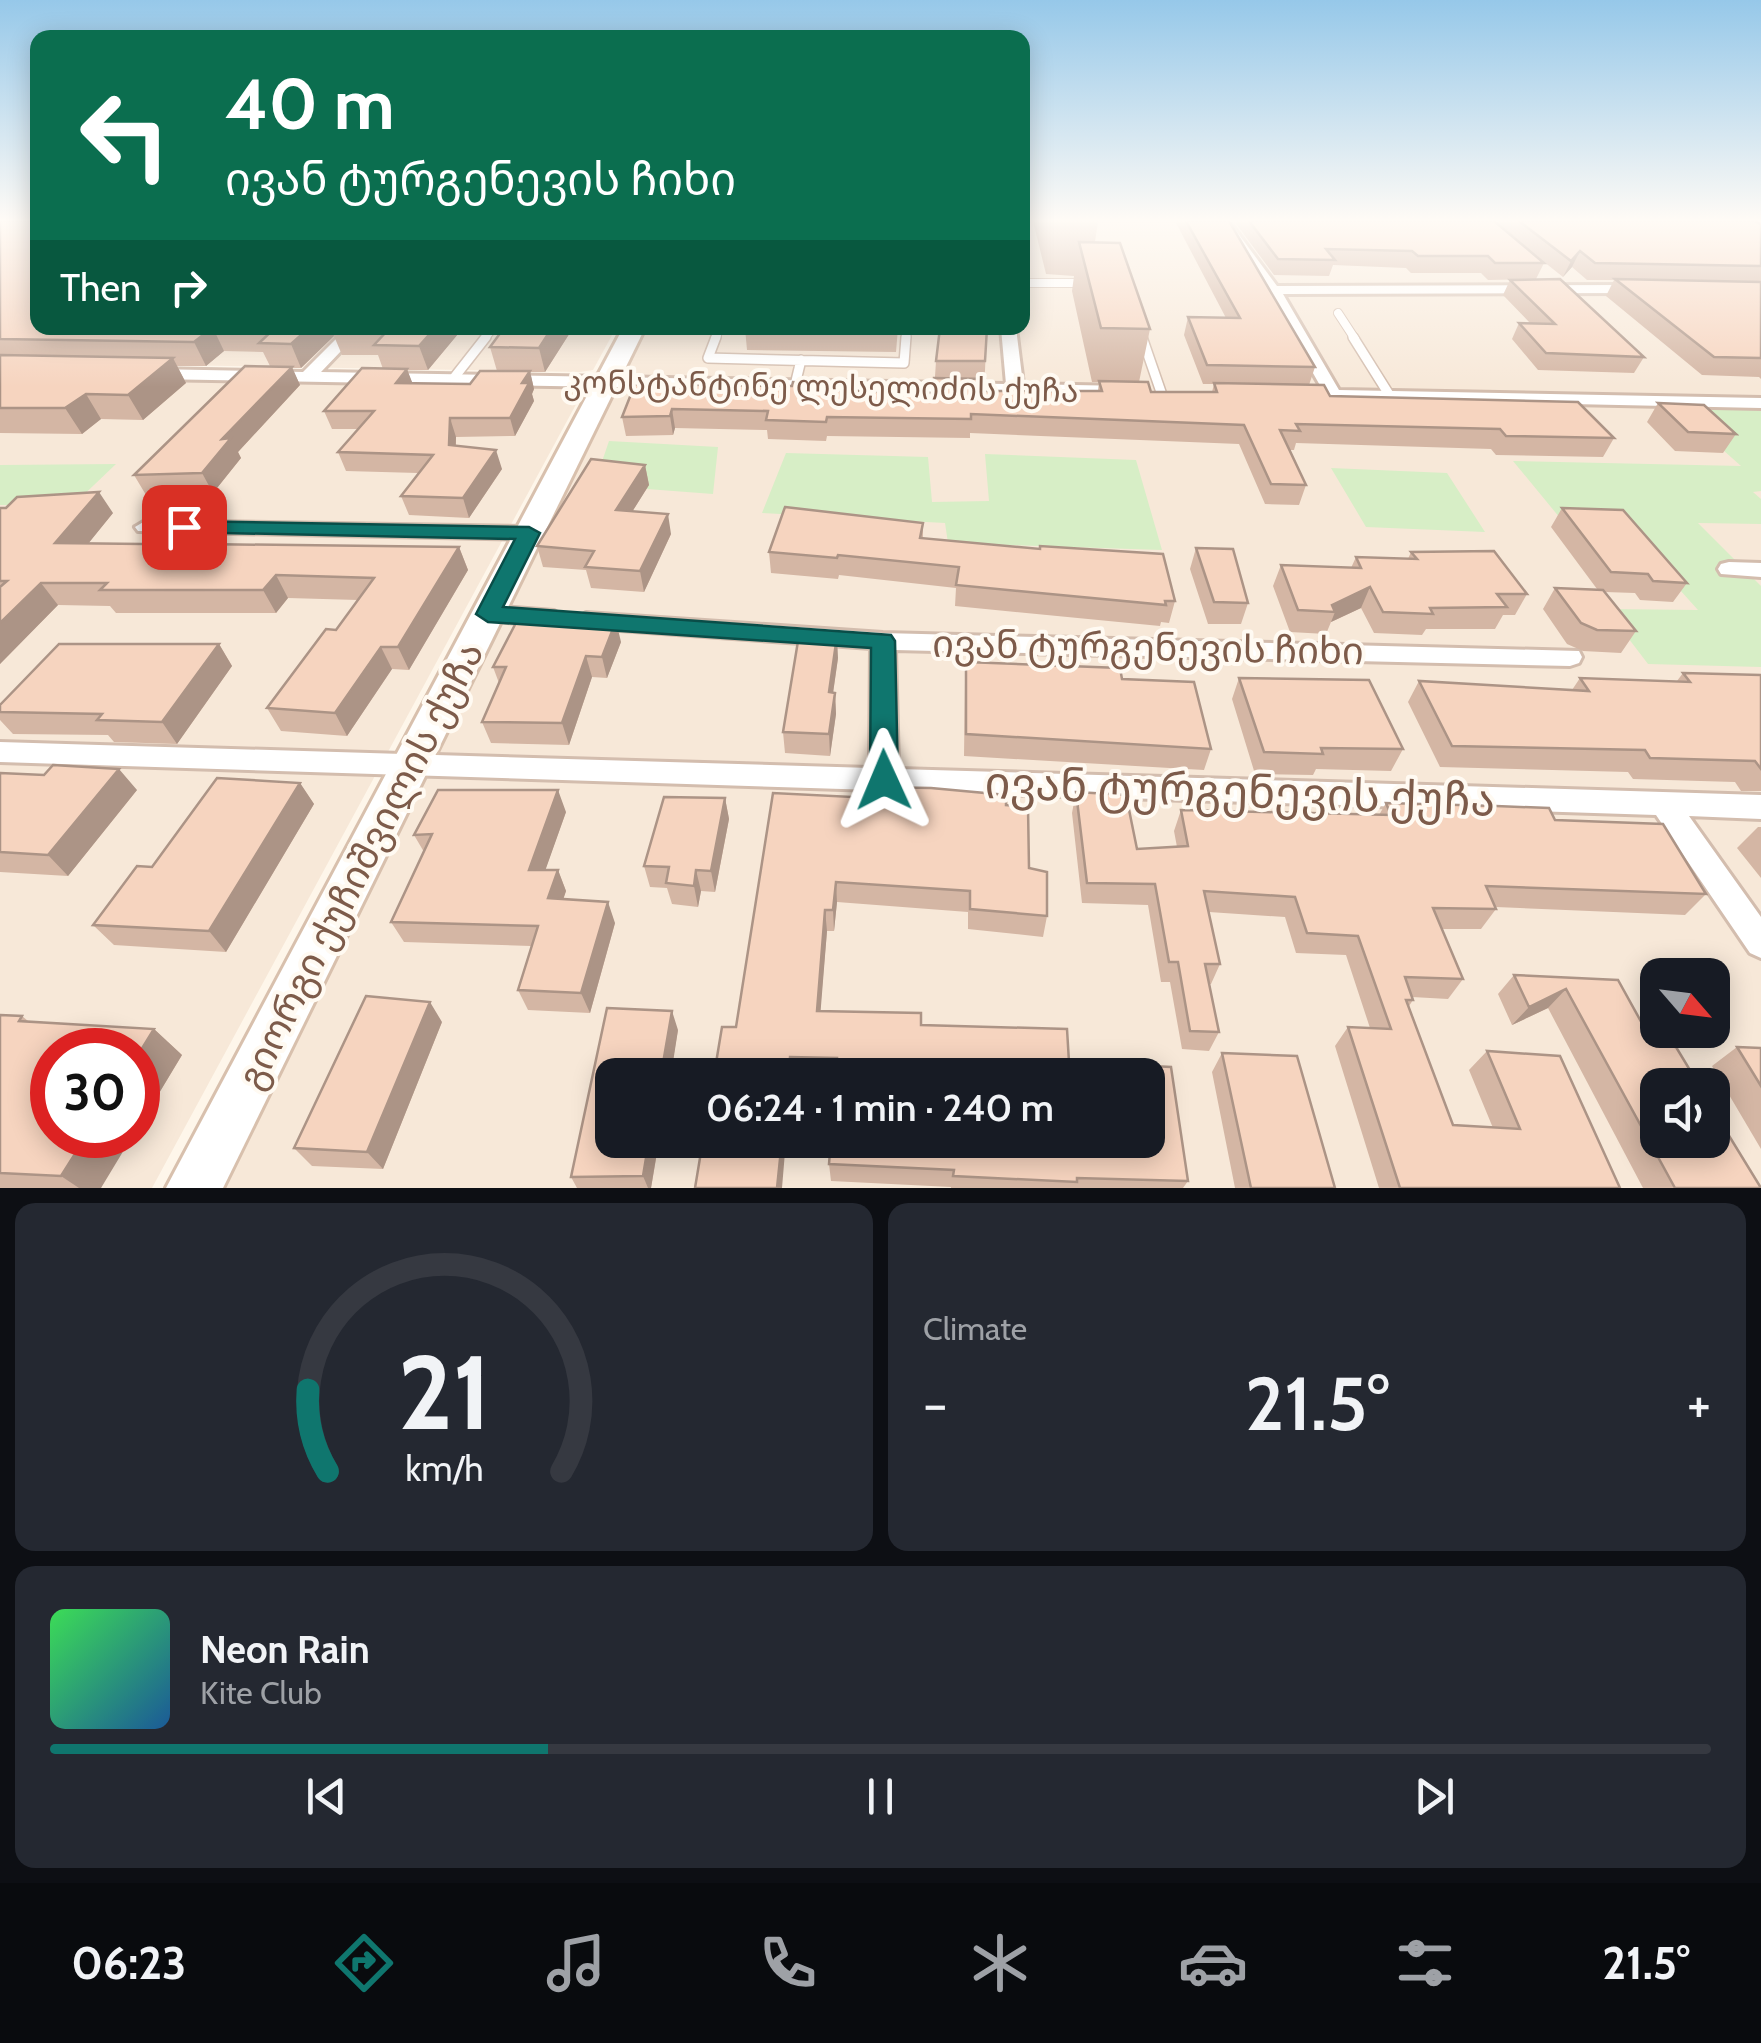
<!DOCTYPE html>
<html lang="en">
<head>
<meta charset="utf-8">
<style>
	:root { --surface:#171b24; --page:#242831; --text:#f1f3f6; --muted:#9ea1a6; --line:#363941; --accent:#0f766e }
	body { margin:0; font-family:Cabin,"Noto Sans Georgian",sans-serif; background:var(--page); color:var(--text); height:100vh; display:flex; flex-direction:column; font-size:38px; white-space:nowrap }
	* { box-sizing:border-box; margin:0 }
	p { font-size:32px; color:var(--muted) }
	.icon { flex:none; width:55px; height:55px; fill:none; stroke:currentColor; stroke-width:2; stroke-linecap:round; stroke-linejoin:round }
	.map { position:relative; height:1188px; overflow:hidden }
	.side { display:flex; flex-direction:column; gap:15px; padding:15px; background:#0d0f14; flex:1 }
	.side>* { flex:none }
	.banner { position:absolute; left:30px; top:30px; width:1000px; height:305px; border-radius:20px; box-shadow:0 5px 25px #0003; background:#0b6e4f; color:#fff; overflow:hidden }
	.needle { width:65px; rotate:118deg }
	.buttons { position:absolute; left:1640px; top:958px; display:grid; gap:20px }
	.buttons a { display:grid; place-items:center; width:90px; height:90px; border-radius:20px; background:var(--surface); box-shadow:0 5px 25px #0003; font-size:50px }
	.speed { position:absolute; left:30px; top:1028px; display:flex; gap:20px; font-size:50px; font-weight:700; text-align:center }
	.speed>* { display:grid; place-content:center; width:130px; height:130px; border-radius:50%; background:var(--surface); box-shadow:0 5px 25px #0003; line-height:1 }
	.speed .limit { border:15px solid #d22; background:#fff; color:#111 }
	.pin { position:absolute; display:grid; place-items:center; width:85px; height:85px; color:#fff; margin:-42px; border-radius:20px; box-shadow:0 5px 15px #0006 }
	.me { position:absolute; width:110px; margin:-55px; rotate:359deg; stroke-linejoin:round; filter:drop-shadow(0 0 8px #0008) }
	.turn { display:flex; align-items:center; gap:35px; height:210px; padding:0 30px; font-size:45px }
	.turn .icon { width:130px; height:130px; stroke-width:2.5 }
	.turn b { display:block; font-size:70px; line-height:85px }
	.then { display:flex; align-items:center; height:95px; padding:0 30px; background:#0003; gap:20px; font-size:38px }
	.big { font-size:75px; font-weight:600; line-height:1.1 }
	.side .card { flex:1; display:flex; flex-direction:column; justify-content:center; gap:15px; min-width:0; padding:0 35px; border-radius:20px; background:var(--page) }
	.side .dial { align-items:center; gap:0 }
	.dial svg { height:260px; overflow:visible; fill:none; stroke:var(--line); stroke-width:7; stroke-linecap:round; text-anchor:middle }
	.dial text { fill:var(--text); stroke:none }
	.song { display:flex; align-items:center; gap:30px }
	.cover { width:120px; height:120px; border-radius:15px; background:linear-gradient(135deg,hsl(130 70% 55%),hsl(210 70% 35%)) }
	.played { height:10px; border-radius:5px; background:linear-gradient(90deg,var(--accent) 30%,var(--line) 30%) }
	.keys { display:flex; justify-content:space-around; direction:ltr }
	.heat { display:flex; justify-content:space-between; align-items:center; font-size:55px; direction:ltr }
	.side .tiles { flex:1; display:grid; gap:15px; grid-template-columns:1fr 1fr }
	.card:last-child { grid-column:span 2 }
	.trip { position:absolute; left:595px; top:1058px; width:570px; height:100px; border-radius:20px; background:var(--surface); box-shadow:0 5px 25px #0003; font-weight:600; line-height:100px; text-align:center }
	.tab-bar { display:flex; height:160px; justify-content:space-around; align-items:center; background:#090b0e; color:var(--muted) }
	.tab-bar .icon { width:70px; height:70px }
	.tab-bar .active { color:var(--accent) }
	.tab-bar b { font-size:45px; color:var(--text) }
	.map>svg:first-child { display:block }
	.residential { fill:#f7e8d8; fill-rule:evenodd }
	.green { fill:#d7eec6 }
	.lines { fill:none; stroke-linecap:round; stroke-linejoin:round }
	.lane-far1-casing { stroke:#d3bdae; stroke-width:10 }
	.lane-casing { stroke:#d3bdae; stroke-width:12 }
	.street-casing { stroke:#d3bdae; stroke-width:6 }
	.secondary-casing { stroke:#d8c0ad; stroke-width:6 }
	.lane-far1 { stroke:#fff; stroke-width:8 }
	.lane { stroke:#fff; stroke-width:9 }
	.street { fill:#fff; fill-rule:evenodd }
	.secondary { fill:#fff; fill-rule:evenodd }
	.wall { fill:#d4b6a4 }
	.shaded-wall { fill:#ac9486 }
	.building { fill:#f6d4bf; stroke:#ac9486; stroke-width:2.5 }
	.route { fill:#0f766e; stroke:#0a4d48; stroke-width:2.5 }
	.labels { text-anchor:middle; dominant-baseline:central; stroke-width:8; stroke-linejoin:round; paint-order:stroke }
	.far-street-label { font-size:32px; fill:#7d5b4a; stroke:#fffaf2 }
	.street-label { font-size:38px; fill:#7d5b4a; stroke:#fffaf2 }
	.near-street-label { font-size:45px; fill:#7d5b4a; stroke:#fffaf2 }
</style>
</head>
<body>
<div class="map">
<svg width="1761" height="1188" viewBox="0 0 1761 1188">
	<rect width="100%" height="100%" fill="#fef6ea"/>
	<path class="residential" d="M1023 221H1761V1188H220L642 328H1022ZM1658 975H1712V1030H1658ZM612 1075H1148V1140H612ZM1658 1085H1712V1140H1658Z
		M38 328H616L593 370 580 372 0 362Z
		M0 376 569 387 580 397 152 1188H0ZM52 1050H138V1135H52Z"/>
	<path class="green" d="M1677 409 1761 410V491L1753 492 1761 499V524L1698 523 1761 586V667L1648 664 1606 609 1698 610 1617 520 1560 518 1513 461 1741 466Z
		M609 441 718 447 713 494 594 485Z
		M786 453 928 457 932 502 989 501 985 454 1136 460 1162 550 948 543 945 523 762 513Z
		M116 464 72 506 0 505V465Z
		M1331 468 1447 473 1485 532 1366 527Z"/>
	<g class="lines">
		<g class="lane-far1-casing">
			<path id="lane-far1" d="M1022 283H1088
				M1338 313 1355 339
				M1141 333 1143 339
				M484 339 493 328
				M715 339 720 328
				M906 339 907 328"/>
		</g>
		<g class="lane-casing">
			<path id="lane" d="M716 337 708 358 904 363 906 337
				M1142 337 1161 392
				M1353 337 1390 396
				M453 379 486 337
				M795 385 801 360"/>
		</g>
		<g class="street-casing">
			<path id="street" d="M1217 221H1229L1277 286 1638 285 1645 289 1638 293 1283 294 1339 390 1761 398V408L1292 398V390L1322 389 1266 290Z
				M347 328H363L321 372 1006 384 1001 328H1016L1023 384 1126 386 1135 391 1126 396 153 379 145 374 153 369 303 372Z
				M145 521 529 527 539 533 529 539 138 531 135 527Z
				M1729 562 1761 563V577L1721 574 1718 569 1721 564Z
				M488 606 554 611 566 619 554 627 480 619 476 614Z
				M586 613 883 633 1579 651 1582 657 1579 663 1570 666 895 650 898 769 1761 795V819L1689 816 1761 917V958L1750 953 1656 815 0 762V742L870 768 871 648 578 627 574 621Z"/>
		</g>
		<g class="secondary-casing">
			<path id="secondary" d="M623 328H645L223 1188H166Z"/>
		</g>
		<use href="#lane-far1" class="lane-far1"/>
		<use href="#lane" class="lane"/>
		<use href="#street" class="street"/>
		<use href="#secondary" class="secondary"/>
	</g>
	<path class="wall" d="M0 221 38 328H463L428 370H407L412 383 470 384 497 371 490 347 504 328H573L545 372H530L534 389 532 394 534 401 515 436 456 437V446L502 469 469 518 409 515 401 496 418 473 346 471 338 452 358 429H332L324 411 383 369 378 355H342L334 336 301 368H292L300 385 238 452 241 458 213 493 146 495 134 475 270 366 263 352 224 351 206 366H177L186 383 143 420 101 419 82 434 0 433Z
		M1033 221H1098L1095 242 1150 329 1139 382 1151 392H1212L1214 384H1203L1184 335 1188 317 1226 318 1175 221H1229L1315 367 1309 385 1330 396 1614 438 1603 457 1496 455 1491 449 1296 443 1294 450H1290L1306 485 1299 505 1265 504 1239 444 970 433V438L827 436 826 441 768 439 767 430 675 428 673 435 626 436 622 417 792 386 833 384 834 390 934 392 936 361 987 328 984 391H1098L1099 382H1092L1072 291 1074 276 1046 274Z
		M1234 221H1761V379L1759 377 1702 375 1606 296 1614 280H1587L1572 267 1563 277 1524 246 1544 263 1536 279 1488 280 1481 273H1411L1406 268 1333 265 1329 276 1274 275Z
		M1510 280 1644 357 1634 373 1538 370 1512 339 1519 323H1530L1503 295Z
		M745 328H898L896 352 747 350Z
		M1658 403 1736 434 1723 453 1675 451 1647 422Z
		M645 465 649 485 632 512 671 534 644 592 591 588 586 570 543 567 537 546Z
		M0 508 113 513 88 543 143 544 206 538 209 544 459 547 468 570 409 670 392 669 347 736 281 731 267 708 336 630 358 600 288 598 276 613H116L110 606 58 605 0 664Z
		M1562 508 1687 583 1673 602 1640 600 1635 593 1605 592 1636 631 1621 653 1583 651 1567 644 1543 609 1555 588 1597 589 1551 527Z
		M923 523V538L1175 601 1169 623 1161 622 1160 626 955 606 956 588 839 575 838 579 771 573 769 552Z
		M1196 548 1248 603 1241 624H1208L1190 569Z
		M1411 552 1527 594 1515 615H1503L1495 629H1426L1422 635 1374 633 1361 608 1331 622 1326 634 1290 632 1273 586 1281 565 1351 568 1356 557 1408 559Z
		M621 642 607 678 592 677 569 745 491 743 482 722 499 683 493 667Z
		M219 644 232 666 177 744 114 742 108 735 13 734 0 720V705Z
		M838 658 833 693H835L836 714 830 756 785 753 783 732Z
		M966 662 1122 679 1211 749 1204 770 964 756 965 683Z
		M1683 673 1761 675V791H1741L1735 782 1633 779 1628 772 1440 767 1408 702 1419 681 1572 690 1580 678 1677 681Z
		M1239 678 1403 749 1391 771 1316 769 1313 775 1255 774 1232 699Z
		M0 773 137 790 68 876 0 872Z
		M300 783 314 804 226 952 114 945 93 925 152 867Z
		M873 787 931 788 1006 795V805L1028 807 1029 868 1047 872V916L1043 937 968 929V912L837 902 834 931H827L820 1011 921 1013V1025L1067 1029 1069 1062 1171 1067 1188 1181 1183 1188H951V1187L831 1181 829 1164 831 1140H1148V1075H714L722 1027H736L773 793 872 798Z
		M1076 792 1137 849 1177 847 1174 831 1181 810 1379 815 1386 803 1555 820 1706 894 1685 915 1496 907V909L1481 929H1441L1463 979 1448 999 1412 997 1413 1000 1409 1006 1453 1125 1493 1128 1469 1070 1487 1051 1620 1188H1379L1335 1046 1348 1027 1370 1028 1346 955 1296 953 1285 917 1209 912 1220 964 1211 984H1209L1219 1032 1209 1051 1182 1049 1170 982H1161L1148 905 1082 903 1072 813Z
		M725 798 729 819 715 892 701 891 698 907 672 904 667 888 650 887 644 866Z
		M566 812 545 870H558L566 891 563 899 615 923 590 1013 528 1010 518 990 531 946 404 942 391 922 424 852 414 835Z
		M1758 827H1761V878L1737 848Z
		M1514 975 1618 980 1654 1045 1761 1188H1643L1548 1008 1512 1025 1498 994Z
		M0 1015 22 1016 28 1021 154 1029 182 1055 138 1128V1050L101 1188H0Z
		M442 1022 383 1169 312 1166 294 1148Z
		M678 1030 651 1188H577L571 1177Z
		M1737 1047 1761 1048V1149L1712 1066Z
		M1222 1053 1335 1188H1235L1212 1072Z"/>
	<path class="shaded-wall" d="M1580 251 1572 267 1563 277 1571 261Z
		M213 328 224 351 206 366 194 342Z
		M309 328H344L332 331 334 336 301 368 291 344Z
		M435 328H463L428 370 419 346Z
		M552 328H573L545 372 539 348Z
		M173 358 186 383 143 420 128 395Z
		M292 367 300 385 238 452 241 458 213 493 202 473 222 439Z
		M407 369 414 387 396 383Z
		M530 371 534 389 532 394 534 401 515 436 510 418 522 383Z
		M86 394 101 419 82 434 65 408Z
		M672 409 675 428 673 435 670 416Z
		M450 418 456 437 455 464 449 445Z
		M496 450 502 469 469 518 463 498Z
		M645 465 649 485 620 531 616 510Z
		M99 492 113 513 71 565 55 543Z
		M668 514 671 534 644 592 640 571Z
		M459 547 468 570 409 670 398 647Z
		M276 575 288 598 276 613 263 590Z
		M41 583 58 605 0 664V623Z
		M1370 587 1361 608 1331 622 1335 612 1332 605Z
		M616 621 621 642 607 678 602 657Z
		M837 636 838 658 830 714 829 692Z
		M219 644 232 666 177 744 162 722Z
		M381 647 392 669 347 736 335 713Z
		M586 656 592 677 569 745 562 723Z
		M835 693 836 714 830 756 829 734Z
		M119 769 137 790 68 876 48 855Z
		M300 783 314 804 226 952 209 931Z
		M558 790 566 812 538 891 529 870Z
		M725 798 729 819 715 892 711 871Z
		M558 870 566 891 557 918 548 898Z
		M696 870 701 891 698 907 694 886Z
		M836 882 837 902 834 931 833 910Z
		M608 902 615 923 590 1013 581 993Z
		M825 910 827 931 819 1031 817 1011Z
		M1566 989 1548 1008 1512 1025 1529 1007Z
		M430 1002 442 1022 383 1169 367 1152Z
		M672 1011 678 1030 671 1075H661Z
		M154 1029 182 1055 138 1128V1055Z
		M87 1135H133L101 1188H79L61 1176Z
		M649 1140H659L651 1188H648L643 1176Z
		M782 1140H786L782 1188H777Z"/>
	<path class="building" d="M0 221H38V328H212L194 342 0 339Z
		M1186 221H1229L1315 367 1207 365 1188 317 1240 318Z
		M1249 221H1494L1544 263H1495L1488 256H1418L1412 251 1326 249 1335 260 1278 259Z
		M1519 221H1754L1761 224V266L1595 263 1580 251 1571 261Z
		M1079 242 1120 243 1150 329 1101 328Z
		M1560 279 1644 357 1546 353 1519 323 1555 324 1510 280Z
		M1615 279 1761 282V358L1714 357Z
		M240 328H309L291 344 259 343 275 328Z
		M336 328H435L419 346 374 345 387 331H332Z
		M504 328H552L539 348 490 347Z
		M940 328H987L985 361H936Z
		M0 355 173 358 128 395 86 394 65 408H0Z
		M245 366 292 367 222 439 231 438 202 473 134 475Z
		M362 368 407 369 396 383 470 384 480 371H530L522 383H529L510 418H450L449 445 496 450 463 498 401 496 433 455 338 452 374 411H324Z
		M934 378 985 379 984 391H1102L1099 381 1148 382 1151 392H1217L1214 383 1324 385 1330 396 1578 402 1614 438 1506 436 1500 429 1296 424 1300 431 1280 430 1306 485 1271 484 1244 425 971 414V419L827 417 826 422 766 420 768 411 672 409 670 416 622 417 635 384 792 386 793 382 833 384 832 390 934 393Z
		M1658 403 1704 405 1736 434 1688 432Z
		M591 459 645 465 616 510 668 514 640 571 585 567 594 551 537 546Z
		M99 492 55 543 143 544 149 538H206L201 544 459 547 398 647H381L335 713 267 708 326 629 336 630 374 578 276 575 263 590H100L107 583H41L0 623V587L7 581H0V508H6L17 497Z
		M785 507 923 523 920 538 1040 549V546L1163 554 1175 601H1165L1166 605 956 585 959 567 838 555 837 558 769 552Z
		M1562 508 1623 510 1687 583 1653 581 1648 574 1611 572Z
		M1196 548 1233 549 1248 603 1214 602Z
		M1494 551 1527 594H1497L1507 607 1430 608 1433 614 1383 612 1370 587 1332 605 1335 612 1298 610 1281 565 1361 568 1356 557 1417 559 1411 552Z
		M1555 588 1603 590 1636 631 1597 630 1581 623Z
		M519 617 616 621 602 657 586 656 562 723 482 722 506 667H493Z
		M799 635 837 636 829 692 835 693 829 734 783 732Z
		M59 644H219L162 722 97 720 102 714 0 712V705Z
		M966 662 1120 668 1122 679 1194 682 1211 749 966 734Z
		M1683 673 1761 675V769L1755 761 1650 758 1645 750 1452 746 1419 681 1589 691 1580 678 1690 682Z
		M1239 678 1369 680 1403 749 1321 748 1323 754 1264 752Z
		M53 765 119 769 48 855 0 852V773L44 775Z
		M217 778 300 783 209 931 93 925 137 866 152 867Z
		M873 787 931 788 1006 795V805L1028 807 1029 868 1047 872V916L970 909V891L836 882 833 910H825L817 1011 921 1013V1025L1067 1029 1069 1062 1171 1067 1188 1181 1077 1178V1182L953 1176 954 1170 829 1164 831 1140H1148V1075H836L837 1058 790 1057 788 1075H714L722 1027H736L773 793 872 798Z
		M438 790H558L529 870H558L548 898 608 902 581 993 518 990 538 926 391 922 432 834 414 835Z
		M1076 792 1126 795 1137 849 1188 846 1181 810 1391 815 1386 803 1496 806 1549 808 1555 820 1663 824 1706 894 1486 886 1496 909 1433 908 1463 979 1405 977 1413 1000H1406L1453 1125 1520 1129 1487 1051 1560 1056 1620 1188H1400L1348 1027 1391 1029 1358 936 1307 933 1295 897 1204 891 1220 964H1205L1219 1032 1190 1031 1178 962H1169L1155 884 1087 883Z
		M664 797 725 798 711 871 696 870 694 886 666 883 669 867 644 866Z
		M1514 975 1618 980 1654 1045 1676 1047 1699 1085H1658V1140H1712V1108L1761 1188H1675L1566 989 1529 1007Z
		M366 996 430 1002 367 1152 294 1148Z
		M607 1008 672 1011 661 1075H612V1140H649L643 1176 571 1177Z
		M0 1015 22 1016 19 1021 154 1029 138 1055V1050H52V1135H87L61 1176 0 1173Z
		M1737 1047 1761 1048V1086Z
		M1222 1053 1297 1056 1335 1188H1251Z
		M703 1140H782L777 1188H695Z"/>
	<linearGradient id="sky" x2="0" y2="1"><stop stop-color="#96c8e9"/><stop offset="0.57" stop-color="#fffbf6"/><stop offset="1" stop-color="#fffbf6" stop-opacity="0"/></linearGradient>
	<rect width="1761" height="387" fill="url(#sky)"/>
	<path class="route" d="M184 521 529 527 540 533 503 607 891 635 895 641 898 780 894 787 884 791 874 787 870 780 871 648 488 622 476 614 515 539 176 532 173 527Z"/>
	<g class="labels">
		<g class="far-street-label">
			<text transform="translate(821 386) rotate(1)">კონსტანტინე ლესელიძის ქუჩა</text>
		</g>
		<g class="street-label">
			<text transform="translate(1148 647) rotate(1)">ივან ტურგენევის ჩიხი</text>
			<text transform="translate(360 865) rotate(-63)">გიორგი ქუჩიშვილის ქუჩა</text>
		</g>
		<g class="near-street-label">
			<text transform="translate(1240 791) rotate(2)">ივან ტურგენევის ქუჩა</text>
		</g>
	</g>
</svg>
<div class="buttons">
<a><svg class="needle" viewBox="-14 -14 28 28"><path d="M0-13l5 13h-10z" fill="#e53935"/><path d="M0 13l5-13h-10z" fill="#9ea1a6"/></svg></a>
<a><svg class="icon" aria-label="sound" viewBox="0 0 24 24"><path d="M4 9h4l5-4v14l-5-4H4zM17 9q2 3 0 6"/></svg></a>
</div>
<div class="speed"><div class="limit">30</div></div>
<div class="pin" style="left:184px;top:527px;background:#d93025"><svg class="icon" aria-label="arrive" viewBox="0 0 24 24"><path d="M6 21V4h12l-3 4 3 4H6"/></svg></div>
<svg class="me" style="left:884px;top:780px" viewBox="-20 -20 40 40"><path d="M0-17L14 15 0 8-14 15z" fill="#0f766e" stroke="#fff" stroke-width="4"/></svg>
<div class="trip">06:24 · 1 min · 240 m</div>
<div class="banner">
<div class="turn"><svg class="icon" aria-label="left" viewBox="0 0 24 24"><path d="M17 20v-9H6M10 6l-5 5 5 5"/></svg><div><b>40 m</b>ივან ტურგენევის ჩიხი</div></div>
<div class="then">Then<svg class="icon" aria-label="right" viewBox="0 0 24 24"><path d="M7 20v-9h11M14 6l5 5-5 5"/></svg></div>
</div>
</div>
<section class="side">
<div class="tiles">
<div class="card dial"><svg viewBox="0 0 100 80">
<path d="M14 69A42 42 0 1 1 86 69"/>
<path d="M14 69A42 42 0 0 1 8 44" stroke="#0f766e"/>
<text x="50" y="56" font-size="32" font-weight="700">21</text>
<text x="50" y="72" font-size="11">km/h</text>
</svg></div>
<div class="card"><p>Climate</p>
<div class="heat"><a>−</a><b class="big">21.5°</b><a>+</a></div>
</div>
<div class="card">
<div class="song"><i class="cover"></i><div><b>Neon Rain</b><p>Kite Club</p></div></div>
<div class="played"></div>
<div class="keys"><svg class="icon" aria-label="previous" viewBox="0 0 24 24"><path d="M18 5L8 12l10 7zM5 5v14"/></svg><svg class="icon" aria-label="pause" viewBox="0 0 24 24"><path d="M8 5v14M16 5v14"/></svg><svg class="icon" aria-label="next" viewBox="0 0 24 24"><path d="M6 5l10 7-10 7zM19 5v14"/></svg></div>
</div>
</div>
</section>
<nav class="tab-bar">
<b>06:23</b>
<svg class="icon active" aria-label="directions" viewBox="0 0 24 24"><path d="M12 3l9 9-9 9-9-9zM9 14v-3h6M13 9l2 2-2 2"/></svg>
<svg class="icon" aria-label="music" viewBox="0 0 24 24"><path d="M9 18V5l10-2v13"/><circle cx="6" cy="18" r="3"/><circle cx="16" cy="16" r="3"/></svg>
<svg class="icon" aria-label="phone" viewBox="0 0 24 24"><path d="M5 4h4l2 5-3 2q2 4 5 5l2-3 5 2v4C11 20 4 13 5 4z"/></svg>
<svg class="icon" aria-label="climate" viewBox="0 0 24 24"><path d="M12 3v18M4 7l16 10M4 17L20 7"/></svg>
<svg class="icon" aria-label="car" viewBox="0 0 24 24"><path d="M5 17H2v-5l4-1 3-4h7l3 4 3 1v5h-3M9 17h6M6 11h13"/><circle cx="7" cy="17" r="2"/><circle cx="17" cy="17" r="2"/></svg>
<svg class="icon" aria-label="filters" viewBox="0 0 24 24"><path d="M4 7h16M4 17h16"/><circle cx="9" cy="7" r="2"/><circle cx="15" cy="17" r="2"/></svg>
<b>21.5°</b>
</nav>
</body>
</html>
